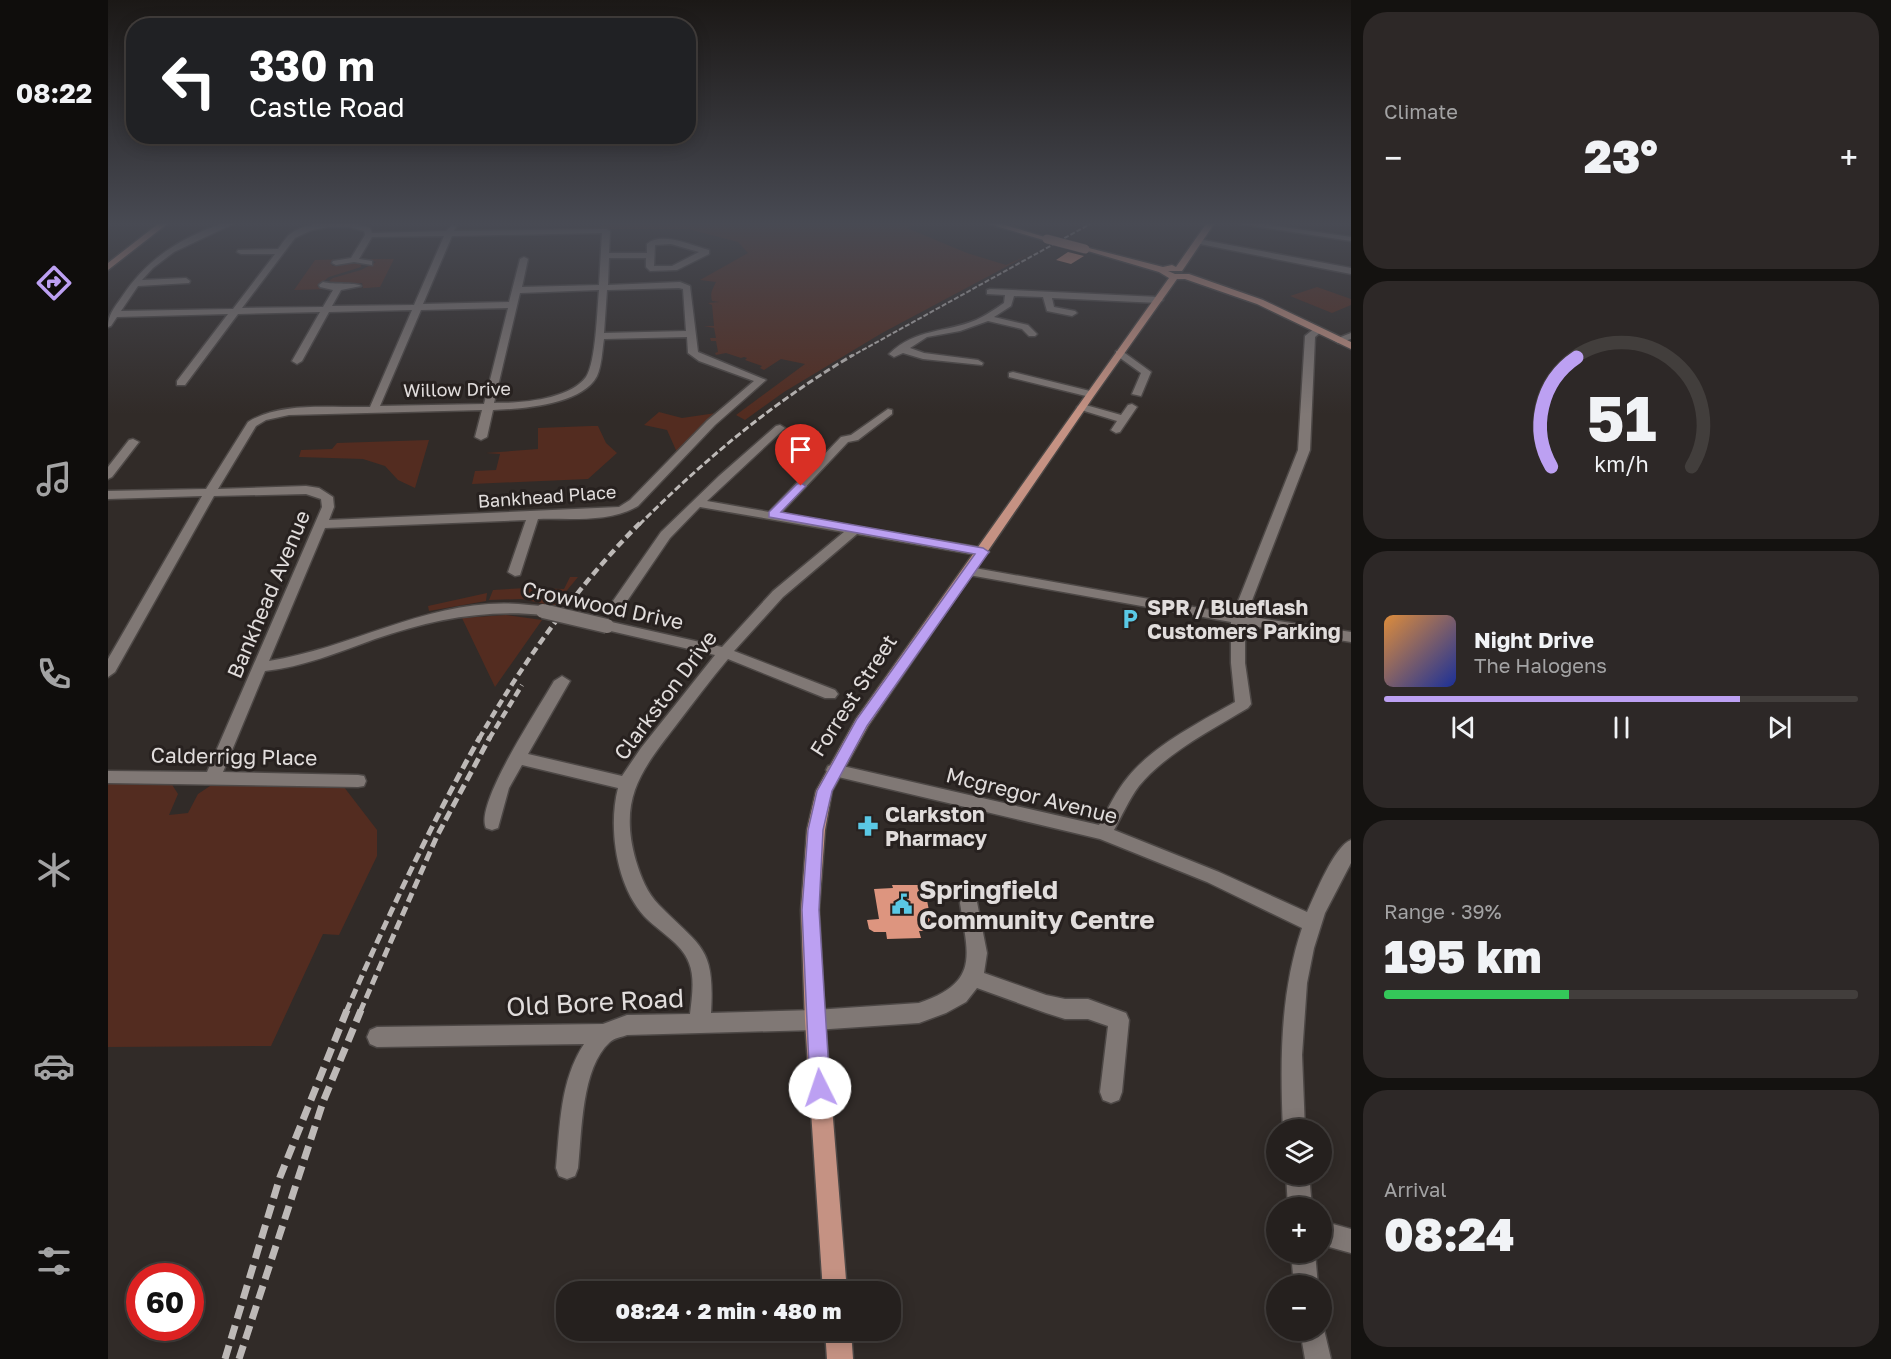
<!DOCTYPE html>
<html lang="en">
<head>
<meta charset="utf-8">
<style>
	:root { --surface:#25201e; --page:#2d2827; --text:#f1f3f6; --muted:#a3a3a4; --line:#423e3c; --accent:#bca0f2 }
	body { margin:0; font-family:"Golos Text",sans-serif; background:var(--page); color:var(--text); height:100vh; display:flex; flex-direction:column; font-size:22px; white-space:nowrap }
	* { box-sizing:border-box; margin:0 }
	p { font-size:20px; color:var(--muted) }
	.icon { flex:none; width:33px; height:33px; fill:none; stroke:currentColor; stroke-width:2; stroke-linecap:round; stroke-linejoin:round }
	.map { position:relative; flex:1; overflow:hidden }
	.side { display:flex; flex-direction:column; gap:12px; padding:12px; background:#141210; width:540px }
	.side>* { flex:none }
	.banner { position:absolute; left:18px; top:18px; width:570px; height:126px; border-radius:24px; box-shadow:0 3px 15px #0003,0 0 0 2px var(--line); background:#202124; color:#fff; overflow:hidden }
	.buttons { position:absolute; left:1158px; top:1119px; display:grid; gap:12px }
	.buttons a { display:grid; place-items:center; width:66px; height:66px; border-radius:50%; background:var(--surface); box-shadow:0 3px 15px #0003,0 0 0 2px var(--line); font-size:30px }
	.speed { position:absolute; left:18px; top:1263px; display:flex; gap:12px; font-size:30px; font-weight:700; text-align:center }
	.speed>* { display:grid; place-content:center; width:78px; height:78px; border-radius:50%; background:var(--surface); box-shadow:0 3px 15px #0003,0 0 0 2px var(--line); line-height:1 }
	.speed .limit { border:9px solid #d22; background:#fff; color:#111 }
	.pin { position:absolute; display:grid; place-items:center; width:51px; height:51px; color:#fff; margin:-62px -26px; border-radius:50% 50% 50% 0; rotate:-45deg; box-shadow:0 0 6px #0007 }
	.pin .icon { rotate:45deg }
	.me { position:absolute; width:66px; margin:-33px; rotate:356deg; stroke-linejoin:round; filter:drop-shadow(0 0 4px #0008) }
	.turn { display:flex; align-items:center; gap:21px; height:126px; padding:0 24px; font-size:27px }
	.turn .icon { width:78px; height:78px; stroke-width:2.5 }
	.turn b { display:block; font-size:42px; line-height:51px }
	.big { font-size:45px; font-weight:800; line-height:1.1 }
	.side .tile { flex:1; display:flex; flex-direction:column; justify-content:center; gap:9px; min-width:0; padding:0 21px; border-radius:24px; background:var(--page) }
	.side .dial { align-items:center; gap:0 }
	.dial svg { height:156px; overflow:visible; fill:none; stroke:var(--line); stroke-width:7; stroke-linecap:round; text-anchor:middle }
	.dial text { fill:var(--text); stroke:none }
	.song { display:flex; align-items:center; gap:18px }
	.cover { width:72px; height:72px; border-radius:9px; background:linear-gradient(135deg,hsl(30 70% 55%),hsl(230 70% 35%)) }
	.played { height:6px; border-radius:3px; background:linear-gradient(90deg,var(--accent) 75%,var(--line) 75%) }
	.keys { display:flex; justify-content:space-around; direction:ltr }
	.heat { display:flex; justify-content:space-between; align-items:center; font-size:33px; direction:ltr }
	.charge { height:9px; border-radius:4px; background:linear-gradient(90deg,#34c759 39%,var(--line) 0) }
	.trip { position:absolute; left:448px; top:1281px; width:345px; height:60px; border-radius:24px; background:var(--surface); box-shadow:0 3px 15px #0003,0 0 0 2px var(--line); font-weight:800; line-height:60px; text-align:center }
	main { display:flex; flex:1; min-height:0 }
	.menu { display:flex; flex-direction:column; width:108px; justify-content:space-around; align-items:center; background:#0f0d0c; color:var(--muted) }
	.menu .icon { width:42px; height:42px }
	.menu .selected { color:var(--accent) }
	.menu b { font-size:27px; color:var(--text) }
	.map>svg:first-child { display:block }
	.green { fill:#532c20 }
	.building { fill:#dd957f }
	.lines { fill:none; stroke-linecap:round; stroke-linejoin:round }
	.minor-casing { stroke:#4d4846; stroke-width:3 }
	.major-casing { stroke:#4d4846; stroke-width:3 }
	.minor { fill:#807875; fill-rule:evenodd }
	.major { fill:#c59283; fill-rule:evenodd }
	.rail-far4 { stroke:#bdb9b7; stroke-width:2; stroke-dasharray:5 2; stroke-linecap:butt }
	.rail-far3 { stroke:#bdb9b7; stroke-width:3; stroke-dasharray:7 3; stroke-linecap:butt }
	.rail-far2 { stroke:#bdb9b7; stroke-width:4.5; stroke-dasharray:8 4.5; stroke-linecap:butt }
	.rail-far1 { stroke:#bdb9b7; stroke-width:5; stroke-dasharray:10 5; stroke-linecap:butt }
	.rail { stroke:#bdb9b7; stroke-width:7; stroke-dasharray:14 7; stroke-linecap:butt }
	.minor-bridge-casing { stroke:#4d4846; stroke-width:17; stroke-linecap:butt }
	.major-bridge-casing { stroke:#4d4846; stroke-width:10; stroke-linecap:butt }
	.minor-bridge { stroke:#807875; stroke-width:14 }
	.major-bridge { stroke:#c59283; stroke-width:9 }
	.route { fill:#bca0f2; stroke:#7a689d; stroke-width:1.5 }
	.labels { text-anchor:middle; dominant-baseline:central; stroke-width:6; stroke-linejoin:round; paint-order:stroke }
	.far-street-label { font-size:18px; fill:#e1dddc; stroke:#27211f }
	.street-label { font-size:21px; fill:#e1dddc; stroke:#27211f }
	.poi-label { font-size:21px; font-weight:bold; fill:#e1dddc; stroke:#27211f; text-anchor:start }
	.near-poi-label { font-size:26px; font-weight:bold; fill:#e1dddc; stroke:#27211f; text-anchor:start }
	.near-street-label { font-size:26px; fill:#e1dddc; stroke:#27211f }
</style>
</head>
<body>
<main>
<nav class="menu">
<b>08:22</b>
<svg class="icon selected" aria-label="directions" viewBox="0 0 24 24"><path d="M12 3l9 9-9 9-9-9zM9 14v-3h6M13 9l2 2-2 2"/></svg>
<svg class="icon" aria-label="music" viewBox="0 0 24 24"><path d="M9 18V5l10-2v13"/><circle cx="6" cy="18" r="3"/><circle cx="16" cy="16" r="3"/></svg>
<svg class="icon" aria-label="phone" viewBox="0 0 24 24"><path d="M5 4h4l2 5-3 2q2 4 5 5l2-3 5 2v4C11 20 4 13 5 4z"/></svg>
<svg class="icon" aria-label="climate" viewBox="0 0 24 24"><path d="M12 3v18M4 7l16 10M4 17L20 7"/></svg>
<svg class="icon" aria-label="car" viewBox="0 0 24 24"><path d="M5 17H2v-5l4-1 3-4h7l3 4 3 1v5h-3M9 17h6M6 11h13"/><circle cx="7" cy="17" r="2"/><circle cx="17" cy="17" r="2"/></svg>
<svg class="icon" aria-label="filters" viewBox="0 0 24 24"><path d="M4 7h16M4 17h16"/><circle cx="9" cy="7" r="2"/><circle cx="15" cy="17" r="2"/></svg>
</nav>
<div class="map">
<svg width="1243" height="1359" viewBox="0 0 1243 1359">
	<rect width="100%" height="100%" fill="#312b28"/>
	<path class="green" d="M497 224H807L799 228 859 253 898 265 922 254 774 333 676 392 637 420 628 415 697 364 673 359 656 370 652 368 654 366 637 360 639 358 636 357 633 358 618 353 608 355 607 353 610 352 608 341H603L602 338H608L606 328 596 326H606L604 305 600 303 611 302 604 301C602 293 604 290 608 282L592 280 640 253 630 242 580 229H486Z
		M241 259 222 263 225 266 242 263 253 264V267L221 277 209 286 221 289 186 290 207 260Z
		M256 259H286L272 287 244 289 255 288 254 283 231 286 221 281 225 278 253 270 268 262Z
		M1209 287 1243 299V305L1224 313 1182 296Z
		M551 412 574 418 615 412 571 457 559 430 536 425Z
		M483 426H490L498 443 509 453 480 479 364 484 367 471 388 470 392 454 378 453 430 449V428Z
		M321 440 307 488 290 480 277 466 255 459 191 457 193 450 224 449 229 443Z
		M462 577H470L446 606 414 599 381 600 385 590 419 588 456 589Z
		M379 593 378 601 321 611 320 606Z
		M398 615 434 620 387 687 354 618Z
		M0 783H63L70 794 61 815 80 813 90 794 105 784 236 787 269 830V856L231 935 215 934 163 1046 0 1047Z"/>
	<path class="building" d="M960 252 976 256 963 264 948 260Z
		M784 885H816L825 931H811L813 938 779 939 778 932H766L761 929 759 920 771 919 766 889 785 888Z"/>
	<g class="lines">
		<g class="minor-casing">
			<path id="minor" d="M113 224H125L66 252 45 268 34 280 78 278 82 281 81 283 30 286 13 311 125 309 167 254H133L129 252 130 250 170 249C174 244 178 237 182 234 201 220 241 220 262 228L264 233 338 231 344 225 348 227 346 231 498 229 502 231 501 253H539V244C553 231 585 246 601 250V254L569 270 542 271 538 267V258H501L500 285 572 282 582 286 590 352 658 380 607 425 530 506C502 523 462 518 430 519L412 575 407 576 400 572 418 520 217 528 161 661C249 647 329 594 421 605 429 606 437 605 442 611L435 615C376 609 323 620 267 639 231 652 195 667 157 671L115 772 250 775 256 776 258 781 256 786 250 787 0 783V771L99 772 214 507 213 499 198 494 106 496 7 672 0 677V659L94 496 0 499V491L98 489 140 422C173 401 224 408 262 407L304 310 221 312 194 361 189 364 184 361 212 312 130 314 77 385H69V381L120 314 9 317 3 326 0 327C0 315 6 308 13 298 38 260 70 239 113 224ZM221 227H241L256 231 257 235 243 258 225 261 224 263 228 265 246 262 264 265V261L251 259 264 237 336 236 306 305 224 306 233 290 253 286C247 282 226 285 215 282L211 285 212 287 225 290 215 307 134 308 187 238 204 230ZM494 233 491 285 414 287 420 259 416 257 412 259 401 302 315 304 344 236ZM563 244 591 252 564 266H546L547 245ZM571 288 575 289 578 331 496 333 499 290ZM491 290C489 310 488 362 478 377 461 400 412 403 386 403L412 293ZM400 308 376 404 272 406 313 310ZM579 337 580 353 591 361 646 381 599 421 522 500 511 507 221 520 226 507 225 497 211 488 198 486 110 489 148 426 158 420 181 415 374 410 367 437 373 440 379 437 385 410C413 409 474 405 489 376 494 365 494 351 496 339Z
				M1133 224H1155L1243 237V241Z
				M1090 239 1243 268V274L1087 243V239Z
				M882 289 1051 297 1055 300 1051 303 944 298 946 307 967 311 969 313 964 316 939 311 935 297 906 296 903 306 886 317 920 325 929 334 927 336H921L914 329 880 321 852 331 819 337 802 348 816 353 870 360 875 363 874 365 815 359 795 353 786 357 781 354C808 328 837 333 868 320 877 316 887 309 896 303L897 295 879 294V290Z
				M1207 328 1215 330 1207 337 1202 450 1138 616 1243 632V642L1137 625V663L1143 704 1140 708C1105 729 1058 753 1031 786 1021 799 1014 816 1006 830L1111 872 1199 912C1207 895 1226 846 1243 840V863L1217 913 1206 948 1199 983 1194 1055 1197 1130H1175C1172 1061 1172 993 1194 928L1099 882 992 839 726 776 720 774 718 770 720 766 726 764 991 825C1000 809 1008 791 1020 777 1046 745 1092 722 1127 702L1123 663V622L861 575 854 571 861 567 1125 614 1190 450 1197 336Z
				M1243 333V339L1230 343 1225 340Z
				M1008 351H1014L1043 372 1033 396 1024 394 1033 373 1008 355Z
				M905 372 986 392 987 394 982 397 901 377V373Z
				M974 404 1013 415 1020 405 1024 404 1029 407 1012 432 1008 433 1003 430 1009 421 970 409 969 407Z
				M780 409 784 410V414L750 440 740 442 672 514 875 548 881 552 875 556 749 534 675 597 626 651 727 690 730 694 727 698H717L620 659C602 680 586 702 569 724 533 771 510 798 528 861 533 877 539 893 551 905 593 948 607 946 603 1013L707 1010 811 1003C872 982 860 956 852 903L854 897 861 895 868 897 879 953 876 973 938 995 957 999H980L1018 1013 1021 1020 1014 1092 1011 1100 1003 1103 995 1100 992 1092 1000 1026 980 1019H957L938 1013 869 988 858 1002 838 1013 811 1023 707 1030 519 1035C514 1037 506 1038 502 1042 473 1068 474 1132 470 1168L467 1176 459 1179 451 1176 448 1168C452 1126 452 1080 476 1044L269 1047 262 1044 259 1037 262 1030 269 1027 495 1024 519 1015 582 1014C584 997 587 978 581 963 574 943 550 931 536 916 508 885 500 827 510 788L414 765 401 788 390 828 384 830 378 828C366 804 432 706 446 681L454 676 462 681 420 754 514 776 533 748 607 655 494 629 492 626 494 623 499 621 614 647 665 591 736 532 592 507 562 538 517 604H507L505 601 553 532 611 476 668 426 672 425 677 428 599 501 661 512 733 437 743 435Z
				M25 439 31 442 4 477 0 479V467L21 440Z
				M1178 1174H1201L1204 1208H1180Z
				M1214 1221 1243 1229V1253L1214 1245Z
				M1183 1252H1207L1210 1286H1186Z
				M1214 1321 1223 1359H1197L1192 1330H1214Z"/>
		</g>
		<g class="major-casing">
			<path id="major" d="M50 224H59L0 270V263Z
				M881 224H894L943 239 939 241Z
				M1098 224H1106L1074 271H1060L1067 274H1081L1155 300 1243 342V349L1149 304 1077 279H1069L986 396 760 726 724 791 717 830 711 910 717 1020 739 1292H715L697 1020 693 910 699 830 708 791 748 719 1061 278 1051 272 973 249 977 247 1055 267 1064 265 1068 267Z
				M717 1330H743L745 1359H719Z"/>
		</g>
		<use href="#minor" class="minor"/>
		<use href="#major" class="major"/>
		<path class="rail-far4" d="M742 357 982 224"/>
		<path class="rail-far3" d="M531 525C596 460 665 402 745 355"/>
		<path class="rail-far2" d="M371 739C414 663 471 584 532 523
			M381 739 414 685"/>
		<path class="rail-far1" d="M238 1012C279 918 322 826 372 737
			M252 1012 329 836 382 737"/>
		<path class="rail" d="M117 1359 172 1177 239 1010
			M131 1359 215 1102 253 1010"/>
		<g class="minor-bridge-casing">
			<path id="minor-bridge" d="M435 611 499 626"/>
		</g>
		<g class="major-bridge-casing">
			<path id="major-bridge" d="M939 239 977 249"/>
		</g>
		<use href="#minor-bridge" class="minor-bridge"/>
		<use href="#major-bridge" class="major-bridge"/>
	</g>
	<linearGradient id="sky" x2="0" y2="1"><stop stop-color="#1b1816"/><stop offset="0.54" stop-color="#484a53"/><stop offset="1" stop-color="#484a53" stop-opacity="0"/></linearGradient>
	<rect width="1243" height="414" fill="url(#sky)"/>
	<path class="route" d="M693 483 698 486 673 512 875 548 881 552 759 726 724 791 715 830 711 910 722 1088 719 1095 712 1098 705 1095 702 1088 694 910 700 830 709 791 749 719 867 554 661 517V512L689 484Z"/>
	<defs>
		<g id="parking-bare" transform="scale(1.62)"><path d="M-3.5-5.5H1a3.5 3.5 0 0 1 0 7H-1V5.5H-3.5ZM-1-3.4V-.6H.8a1.4 1.4 0 0 0 0-2.8Z" fill="#5ac8e5" stroke="#27211f" stroke-width="2.5" paint-order="stroke"/></g>
		<g id="pharmacy-bare" transform="scale(1.62)"><path d="M-2-6h4v4h4v4h-4v4h-4v-4h-4v-4h4Z" fill="#5ac8e5" stroke="#27211f" stroke-width="2.5" paint-order="stroke"/></g>
		<g id="civic-bare" transform="scale(1.62)"><path d="M-.6-6.5H3V-4.5H.6V-3L4-1V1h2V6H-6V1h2V-1L-.6-3ZM-1.2 2.5V6h2.4V2.5Z" fill="#5ac8e5" stroke="#27211f" stroke-width="2.5" paint-order="stroke"/></g>
	</defs>
	<g fill-rule="evenodd">
		<use href="#parking-bare" x="1022" y="619"/>
		<use href="#pharmacy-bare" x="760" y="826"/>
		<use href="#civic-bare" x="794" y="904"/>
	</g>
	<g class="labels">
		<g class="far-street-label">
			<text transform="translate(349 389) rotate(-1)">Willow Drive</text>
			<text transform="translate(439 496) rotate(-4)">Bankhead Place</text>
		</g>
		<g class="street-label">
			<text transform="translate(160 594) rotate(-67)">Bankhead Avenue</text>
			<text transform="translate(495 605) rotate(12)">Crowwood Drive</text>
			<text transform="translate(557 695) rotate(-53)">Clarkston Drive</text>
			<text transform="translate(745 695) rotate(-57)">Forrest Street</text>
			<text transform="translate(126 756) rotate(1)">Calderrigg Place</text>
			<text transform="translate(924 795) rotate(14)">Mcgregor Avenue</text>
		</g>
		<g class="poi-label">
			<text x="1039" y="607">SPR / Blueflash<tspan x="1039" dy="24">Customers Parking</tspan></text>
			<text x="777" y="814">Clarkston<tspan x="777" dy="24">Pharmacy</tspan></text>
		</g>
		<g class="near-poi-label">
			<text x="811" y="889">Springfield<tspan x="811" dy="30">Community Centre</tspan></text>
		</g>
		<g class="near-street-label">
			<text transform="translate(487 1002) rotate(-3)">Old Bore Road</text>
		</g>
	</g>
</svg>
<div class="buttons">
<a><svg class="icon" aria-label="layers" viewBox="0 0 24 24"><path d="M12 4l9 5-9 5-9-5zM3 14l9 5 9-5"/></svg></a>
<a>+</a>
<a>−</a>
</div>
<div class="speed"><div class="limit">60</div></div>
<div class="pin" style="left:693px;top:486px;background:#d93025"><svg class="icon" aria-label="arrive" viewBox="0 0 24 24"><path d="M6 21V4h12l-3 4 3 4H6"/></svg></div>
<svg class="me" style="left:712px;top:1088px" viewBox="-20 -20 40 40"><circle r="19" fill="#fff"/><path d="M0-13L10 11 0 6-10 11z" fill="#bca0f2"/></svg>
<div class="trip">08:24 · 2 min · 480 m</div>
<div class="banner">
<div class="turn"><svg class="icon" aria-label="left" viewBox="0 0 24 24"><path d="M17 20v-9H6M10 6l-5 5 5 5"/></svg><div><b>330 m</b>Castle Road</div></div>
</div>
</div>
<section class="side">
<div class="tile"><p>Climate</p>
<div class="heat"><a>−</a><b class="big">23°</b><a>+</a></div>
</div>
<div class="tile dial"><svg viewBox="0 0 100 80">
<path d="M14 69A42 42 0 1 1 86 69"/>
<path d="M14 69A42 42 0 0 1 27 13" stroke="#bca0f2"/>
<text x="50" y="56" font-size="32" font-weight="700">51</text>
<text x="50" y="72" font-size="11">km/h</text>
</svg></div>
<div class="tile">
<div class="song"><i class="cover"></i><div><b>Night Drive</b><p>The Halogens</p></div></div>
<div class="played"></div>
<div class="keys"><svg class="icon" aria-label="previous" viewBox="0 0 24 24"><path d="M18 5L8 12l10 7zM5 5v14"/></svg><svg class="icon" aria-label="pause" viewBox="0 0 24 24"><path d="M8 5v14M16 5v14"/></svg><svg class="icon" aria-label="next" viewBox="0 0 24 24"><path d="M6 5l10 7-10 7zM19 5v14"/></svg></div>
</div>
<div class="tile"><p>Range · 39%</p><b class="big">195 km</b><div class="charge"></div></div>
<div class="tile"><p>Arrival</p><b class="big">08:24</b></div>
</section>
</main>
</body>
</html>
